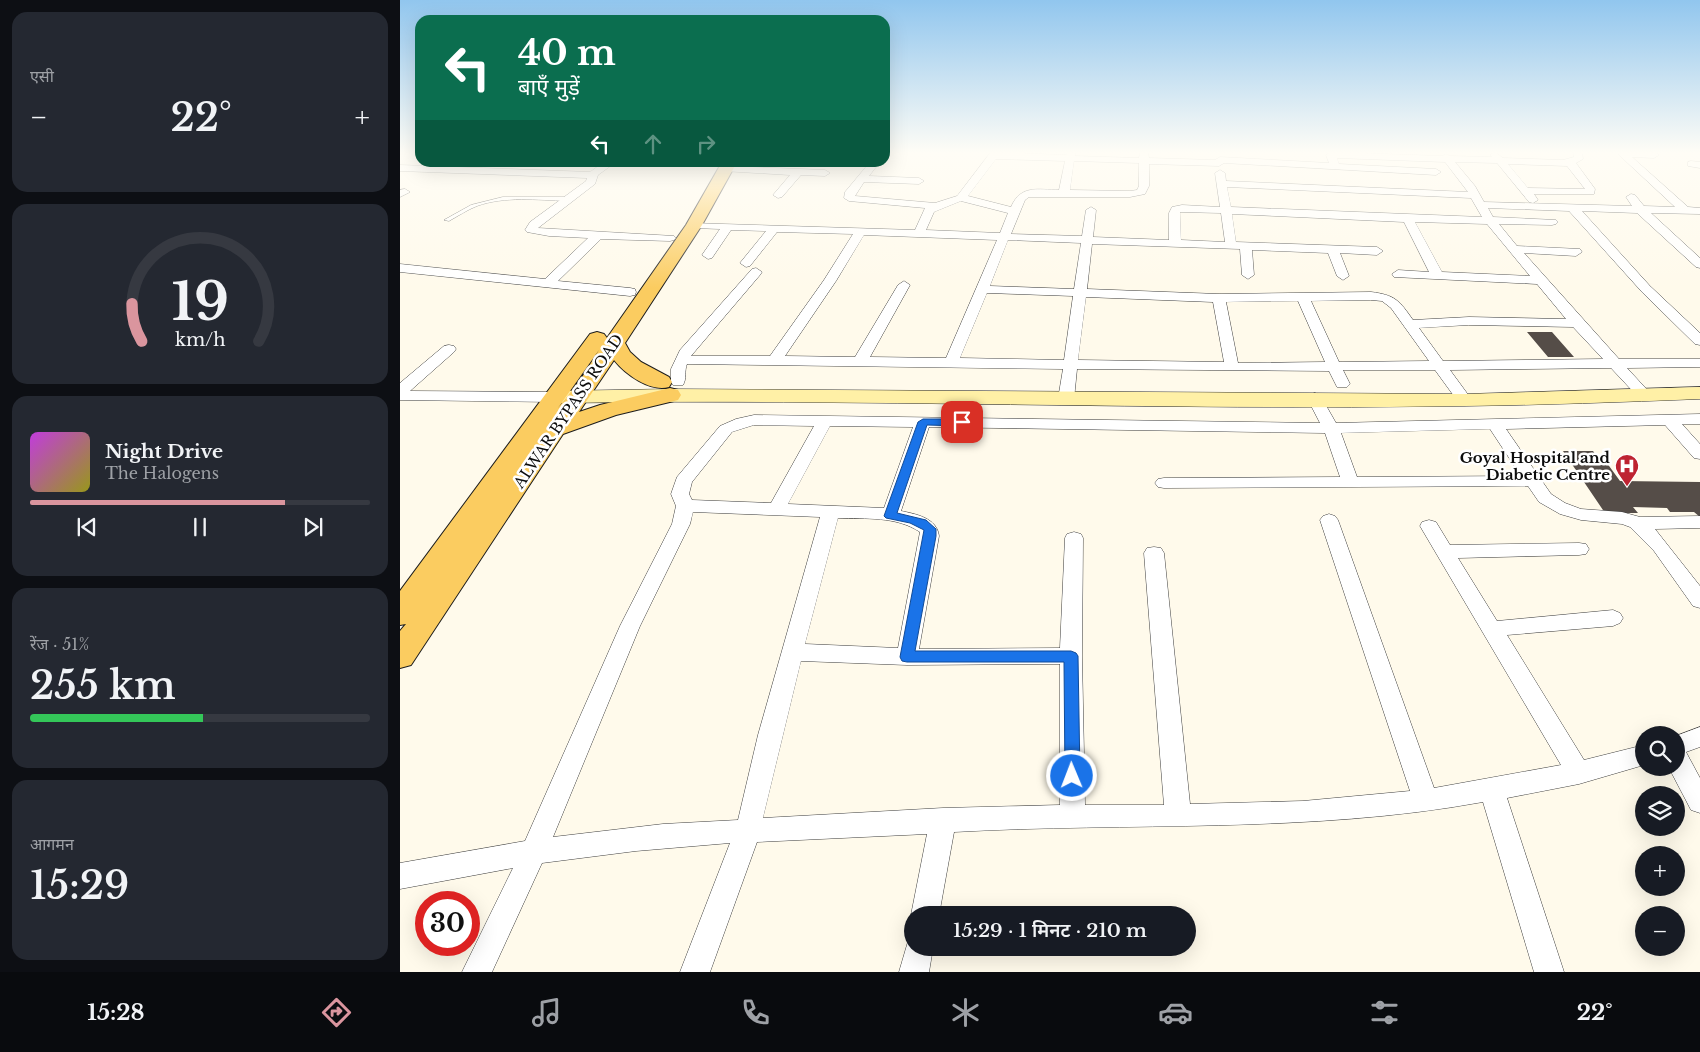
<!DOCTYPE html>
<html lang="hi">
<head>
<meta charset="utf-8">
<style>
	:root { --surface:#171b24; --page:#242831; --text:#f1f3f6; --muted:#9ea1a6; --line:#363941; --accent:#da959e }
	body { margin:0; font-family:"Libre Baskerville","Noto Sans Devanagari",serif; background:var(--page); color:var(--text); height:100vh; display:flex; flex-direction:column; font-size:19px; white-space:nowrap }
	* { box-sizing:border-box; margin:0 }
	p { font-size:16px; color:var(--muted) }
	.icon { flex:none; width:28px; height:28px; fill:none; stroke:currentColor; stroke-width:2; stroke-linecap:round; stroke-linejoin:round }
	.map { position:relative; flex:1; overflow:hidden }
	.details { display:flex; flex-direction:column; gap:12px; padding:12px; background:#0d0f14; width:400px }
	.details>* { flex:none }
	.hud { position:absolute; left:15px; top:15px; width:475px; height:152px; border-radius:15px; box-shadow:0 5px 20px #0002; background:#0b6e4f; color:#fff; overflow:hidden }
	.buttons { position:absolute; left:1235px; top:726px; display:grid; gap:10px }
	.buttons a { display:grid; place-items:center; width:50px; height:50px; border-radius:50%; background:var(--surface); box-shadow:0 5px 20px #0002; font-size:25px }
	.speed { position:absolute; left:15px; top:891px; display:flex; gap:10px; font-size:25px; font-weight:700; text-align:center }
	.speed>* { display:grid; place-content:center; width:65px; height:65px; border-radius:50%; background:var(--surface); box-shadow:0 5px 20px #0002; line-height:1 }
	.speed .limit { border:8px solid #d22; background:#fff; color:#111 }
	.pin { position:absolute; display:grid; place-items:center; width:42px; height:42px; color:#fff; margin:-21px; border-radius:10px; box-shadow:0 2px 8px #0006 }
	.me { position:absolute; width:55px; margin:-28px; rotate:359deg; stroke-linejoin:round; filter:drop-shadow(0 0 4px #0008) }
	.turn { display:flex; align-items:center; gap:18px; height:105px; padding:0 20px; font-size:22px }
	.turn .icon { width:65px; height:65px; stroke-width:2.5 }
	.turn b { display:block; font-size:35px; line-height:42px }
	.lanes { display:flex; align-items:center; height:48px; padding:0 20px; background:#0003; justify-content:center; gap:25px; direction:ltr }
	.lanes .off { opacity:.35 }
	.big { font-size:38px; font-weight:600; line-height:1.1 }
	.details .tile { flex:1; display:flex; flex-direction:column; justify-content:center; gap:8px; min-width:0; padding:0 18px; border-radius:15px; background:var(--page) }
	.details .dial { align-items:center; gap:0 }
	.dial svg { height:130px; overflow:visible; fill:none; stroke:var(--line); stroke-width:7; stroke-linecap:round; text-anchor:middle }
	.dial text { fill:var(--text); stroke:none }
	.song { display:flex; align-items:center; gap:15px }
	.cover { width:60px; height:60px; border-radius:8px; background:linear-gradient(135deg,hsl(290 70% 55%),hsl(60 70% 35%)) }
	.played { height:5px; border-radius:2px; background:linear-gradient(90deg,var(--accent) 75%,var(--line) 75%) }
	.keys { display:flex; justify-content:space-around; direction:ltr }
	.heat { display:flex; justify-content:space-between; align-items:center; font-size:28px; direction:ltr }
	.charge { height:8px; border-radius:4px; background:linear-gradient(90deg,#34c759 51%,var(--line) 0) }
	.trip { position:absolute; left:504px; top:906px; width:292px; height:50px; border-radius:25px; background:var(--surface); box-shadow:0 5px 20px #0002; font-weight:600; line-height:50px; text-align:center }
	.dock { display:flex; height:80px; justify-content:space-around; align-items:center; background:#090b0e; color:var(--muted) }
	.dock .icon { width:35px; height:35px }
	.dock .current { color:var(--accent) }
	.dock b { font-size:22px; color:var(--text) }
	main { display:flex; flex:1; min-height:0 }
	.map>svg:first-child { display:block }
	.building { fill:#554d48 }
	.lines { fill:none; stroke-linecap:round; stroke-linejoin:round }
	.service-casing { stroke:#3f3f3f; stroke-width:1 }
	.minor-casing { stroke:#3f3f3f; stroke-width:1 }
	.secondary-casing { stroke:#2e2e2e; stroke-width:1 }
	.primary-casing { stroke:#1d1d1d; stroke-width:2 }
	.service { fill:#fff; fill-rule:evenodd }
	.minor { fill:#fff; fill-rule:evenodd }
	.secondary { fill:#fff0a6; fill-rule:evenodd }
	.primary { fill:#fbcc60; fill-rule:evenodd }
	.route { fill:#1a73e8; stroke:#114b97 }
	.labels { text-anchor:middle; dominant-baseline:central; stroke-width:5; stroke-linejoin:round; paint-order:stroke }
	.street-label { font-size:15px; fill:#0c0c0c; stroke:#fff }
	.poi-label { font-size:15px; font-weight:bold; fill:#0c0c0c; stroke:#fff; text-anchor:end }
</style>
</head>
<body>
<main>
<section class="details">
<div class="tile"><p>एसी</p>
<div class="heat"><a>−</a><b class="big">22°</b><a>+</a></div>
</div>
<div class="tile dial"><svg viewBox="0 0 100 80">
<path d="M14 69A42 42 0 1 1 86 69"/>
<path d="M14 69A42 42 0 0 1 8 46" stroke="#da959e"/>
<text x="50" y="56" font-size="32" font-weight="700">19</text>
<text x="50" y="72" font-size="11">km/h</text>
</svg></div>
<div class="tile">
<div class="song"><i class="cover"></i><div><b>Night Drive</b><p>The Halogens</p></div></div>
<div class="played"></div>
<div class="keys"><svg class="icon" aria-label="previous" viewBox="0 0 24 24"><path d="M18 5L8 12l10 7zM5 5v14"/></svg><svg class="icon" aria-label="pause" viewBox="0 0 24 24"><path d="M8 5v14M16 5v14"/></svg><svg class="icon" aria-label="next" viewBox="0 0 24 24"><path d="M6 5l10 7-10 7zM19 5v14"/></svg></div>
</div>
<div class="tile"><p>रेंज · 51%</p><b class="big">255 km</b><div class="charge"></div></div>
<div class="tile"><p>आगमन</p><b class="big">15:29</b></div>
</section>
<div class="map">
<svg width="1300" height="972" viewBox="0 0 1300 972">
	<rect width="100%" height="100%" fill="#fffaeb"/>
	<path class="building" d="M1127 332H1152L1174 357H1148Z
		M1163 451H1193L1198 458 1204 459 1220 481 1300 482V517L1294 512H1270L1267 508 1233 507 1238 513H1205Z"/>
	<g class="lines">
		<g class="service-casing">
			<path id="service" d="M103 197H167L170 199 167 201C137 200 105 196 77 206 67 210 58 216 49 221L44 220 71 205Z"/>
		</g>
		<g class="minor-casing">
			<path id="minor" d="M591 152 666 155 667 152H675V156L739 158 740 152H748L749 158 815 160 820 157 929 163 926 155 931 152 1042 156 1046 154 1050 156 1092 157 1090 155 1095 152 1103 158 1163 160 1174 157 1173 152H1182L1183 159 1176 163 1195 189 1194 194H1134L1138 200 1133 203 1129 202 1097 163 1055 162 1075 186 1084 202 1232 206 1226 197 1231 194 1235 195 1244 206 1275 207 1218 154 1221 152H1256L1259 155 1254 158 1232 157 1288 207 1300 208V214L1251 213 1300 258V268L1296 267 1237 213 1182 211 1250 286 1300 333V345L1295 344 1242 292 1169 211 1088 208 1093 217 1156 220 1158 222 1156 224 1152 225 1099 224 1117 246 1180 249 1182 252 1176 256 1124 253 1219 359H1300V367L1227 368 1252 395 1249 398H1239L1211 368 1050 370 1072 400 1069 403H1059L1035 370H943L950 384 947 387H937L929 371 677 369 674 399 671 402H661L658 399 663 369 287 364C284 371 287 379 283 385H273L271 382V369L280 350 352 269 356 268 362 272 360 275 291 356H370L424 280 453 234 377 232 350 266 346 267 340 263 366 231 331 230 312 258 308 259 302 255 320 229 294 228 288 225 290 223 515 230 525 208 449 201 444 198 445 192 470 162H480L469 176 519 178 524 181 519 184 464 182 455 196 535 203 557 196ZM937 158 1045 162 1068 192 826 181 825 173 820 170 815 173 820 207 782 205 772 207 769 213V240L693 237 696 210 691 207 686 210 682 236 611 234 625 200 629 197H730L745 194 749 186V164L819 166 824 163 1036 175 1041 172 1036 169 939 164ZM596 159 665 161 659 190C638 190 621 184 611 207L568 196ZM674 161 739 163V186L737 190 730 191 670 190ZM1108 164 1167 166 1185 189 1128 188ZM827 187 1071 198 1082 217 831 207ZM561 201 608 213 600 233 526 230 534 212ZM780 212 821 213 825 242 781 240ZM832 214 1004 222 1029 272 998 270 992 274 994 277 1137 284 1166 319 1069 317 1013 320C999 300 995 295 971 292L819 294 687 289 692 244 840 249 842 275 848 279 854 275 852 250 928 253 937 276 943 280 949 276 940 253 977 255 983 251 977 247 836 242ZM1015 222 1087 224 1130 276 1042 272ZM464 235 597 240 546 358 470 357 510 285 504 281 498 285 455 357 385 356 436 281ZM608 240 681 243 674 289 590 286ZM587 293 673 296 664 360 560 358ZM686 297 813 302 824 362 678 360ZM971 300 982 301 991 308 1029 361 939 362 911 301ZM898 301 925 362 838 363 826 302ZM1069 325 1173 327 1203 359 1043 361 1019 328Z
				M1291 161 1300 162V168L1288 166V162Z
				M204 162H216L198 175 195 184 138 228 274 236 276 238 274 240 270 241 201 239 158 281 230 288 235 289 236 292 235 295 230 296 0 272V264L145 279 188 238 149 236 127 232 125 230 130 222 186 181 187 178 0 171V165L190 172Z
				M326 166 425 170 430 173 425 176 401 175 382 197 378 198 373 195 390 175 323 171V167Z
				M5 189 10 192 0 197V190Z
				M49 345 54 346 56 349 54 352 10 391 156 392 161 394 164 397 161 400 156 402 0 400V383L44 346Z
				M915 393 920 395 936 423 1300 414V424H1282L1300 444V459L1294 458 1265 425 1106 429 1151 494 1165 503 1181 509 1222 512 1240 517 1300 516V528L1255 529 1300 586V608L1293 606 1254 551 1230 527 1222 524 1181 520 1160 514 1139 502 1128 486 764 488 758 487 755 483 758 479 764 478 940 477 925 433 529 427 501 511C516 514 537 518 539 536L519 649 660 648 665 538 667 534 674 532 681 534 683 538 682 656 685 805H764L744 553 747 548 754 547 761 548 764 553 790 804 903 801 1010 791 920 520 923 516 929 514 935 516 938 520 1034 788 1161 765 1020 526 1022 522 1029 520 1036 522 1050 545 1179 543 1186 544 1189 549 1186 554 1179 555 1058 558 1097 621 1213 610 1220 613 1223 618 1220 623 1213 626 1107 635 1184 760 1244 745V765L1179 784 1107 798 1164 972H1134L1083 802C908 834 730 822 554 832L539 915H512V918L511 915 527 834 357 842 310 972H280L330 843 236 851 142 863 92 972H62L113 868 0 889V863L125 841 220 626 272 524 276 506 271 494 277 477 320 426 336 419 354 415 920 423 907 398 910 395ZM354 425 414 426 371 503 292 500 289 494 292 482 332 432ZM430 426 513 427 484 508 388 504ZM1090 429 1121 476 957 477 941 433ZM293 512 420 517 358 735 338 820 263 824 153 837 240 626 290 524ZM438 518C466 519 496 516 520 532L498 648 405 644ZM401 661 507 665 660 664V805L543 808 363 818Z
				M1300 727V747L1286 752 1300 778V813L1291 810 1269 768H1276V736Z
				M512 936V948H533L529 972H499L509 938Z"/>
		</g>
		<g class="secondary-casing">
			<path id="secondary" d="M1300 387V399C1222 402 1143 405 1065 406 762 411 459 398 157 403L150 401 147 397 150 393 157 391 270 389 1064 394Z"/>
		</g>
		<g class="primary-casing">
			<path id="primary" d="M322 162H337L302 225 225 343 230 352 241 362 269 377 272 382 269 387C250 392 226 375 214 360L179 412 200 405 270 388 278 390 281 395 278 400 216 415 163 434 11 665 0 668V631L6 624 0 625V591L190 334 197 332 204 334 207 338 286 225ZM199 350 181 379 158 408Z"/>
		</g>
		<use href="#service" class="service"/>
		<use href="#minor" class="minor"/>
		<use href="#secondary" class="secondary"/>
		<use href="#primary" class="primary"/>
	</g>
	<linearGradient id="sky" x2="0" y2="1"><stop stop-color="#91c6ee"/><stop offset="0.53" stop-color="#fffdf6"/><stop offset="1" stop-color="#fffdf6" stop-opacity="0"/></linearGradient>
	<rect width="1300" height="288" fill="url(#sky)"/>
	<path class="route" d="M523 419H562L567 422 562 426 527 425 497 513 526 520 536 529V536L515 651H671L676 653 678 656 680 776 678 781 672 783 667 781 665 776 664 662H507L502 661 500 657 524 530 510 523 486 518 484 516 518 422Z"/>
	<defs>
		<g id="hospital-pin" transform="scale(1.25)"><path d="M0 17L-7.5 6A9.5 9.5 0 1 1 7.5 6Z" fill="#be2332" stroke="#fff"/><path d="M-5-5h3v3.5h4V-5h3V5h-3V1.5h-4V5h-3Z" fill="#fff"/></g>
	</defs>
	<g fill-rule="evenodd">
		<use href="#hospital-pin" x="1227" y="466"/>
	</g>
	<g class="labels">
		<g class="street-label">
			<text transform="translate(168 411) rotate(-56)">ALWAR BYPASS ROAD</text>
		</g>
		<g class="poi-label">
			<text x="1210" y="457">Goyal Hospital and<tspan x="1210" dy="17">Diabetic Centre</tspan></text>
		</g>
	</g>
</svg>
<div class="buttons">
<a><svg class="icon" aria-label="search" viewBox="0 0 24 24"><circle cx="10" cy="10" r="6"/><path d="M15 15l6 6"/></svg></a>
<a><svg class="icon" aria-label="layers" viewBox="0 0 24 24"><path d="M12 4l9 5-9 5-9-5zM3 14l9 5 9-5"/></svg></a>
<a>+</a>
<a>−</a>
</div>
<div class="speed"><div class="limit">30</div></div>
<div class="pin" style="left:562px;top:422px;background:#d93025"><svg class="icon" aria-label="arrive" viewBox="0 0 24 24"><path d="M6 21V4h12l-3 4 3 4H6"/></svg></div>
<svg class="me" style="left:672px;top:776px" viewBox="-20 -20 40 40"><circle r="17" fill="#1a73e8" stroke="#fff" stroke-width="3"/><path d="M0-11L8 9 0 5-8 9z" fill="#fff"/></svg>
<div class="trip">15:29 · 1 मिनट · 210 m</div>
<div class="hud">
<div class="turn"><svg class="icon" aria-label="left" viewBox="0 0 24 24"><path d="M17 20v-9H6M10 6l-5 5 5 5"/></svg><div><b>40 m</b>बाएँ मुड़ें</div></div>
<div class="lanes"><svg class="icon" aria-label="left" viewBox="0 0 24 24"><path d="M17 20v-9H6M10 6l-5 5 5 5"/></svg><svg class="icon off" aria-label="ahead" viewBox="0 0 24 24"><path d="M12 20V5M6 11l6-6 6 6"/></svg><svg class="icon off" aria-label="right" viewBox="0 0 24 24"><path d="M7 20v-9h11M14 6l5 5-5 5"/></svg></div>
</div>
</div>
</main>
<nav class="dock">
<b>15:28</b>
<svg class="icon current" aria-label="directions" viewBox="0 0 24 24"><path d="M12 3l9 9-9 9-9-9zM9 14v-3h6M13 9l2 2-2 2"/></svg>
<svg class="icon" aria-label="music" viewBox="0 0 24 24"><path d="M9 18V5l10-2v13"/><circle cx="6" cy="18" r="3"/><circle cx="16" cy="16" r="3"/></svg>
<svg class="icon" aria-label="phone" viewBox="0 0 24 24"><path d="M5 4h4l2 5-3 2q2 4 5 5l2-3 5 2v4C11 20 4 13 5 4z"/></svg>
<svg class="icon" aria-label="climate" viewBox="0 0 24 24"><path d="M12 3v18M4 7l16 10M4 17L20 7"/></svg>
<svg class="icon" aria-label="car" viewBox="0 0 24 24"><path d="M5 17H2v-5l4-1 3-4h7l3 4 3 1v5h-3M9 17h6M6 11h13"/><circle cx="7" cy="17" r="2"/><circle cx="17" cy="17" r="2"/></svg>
<svg class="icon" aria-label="filters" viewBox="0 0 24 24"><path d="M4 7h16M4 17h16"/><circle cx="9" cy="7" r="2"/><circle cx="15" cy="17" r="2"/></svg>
<b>22°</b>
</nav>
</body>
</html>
